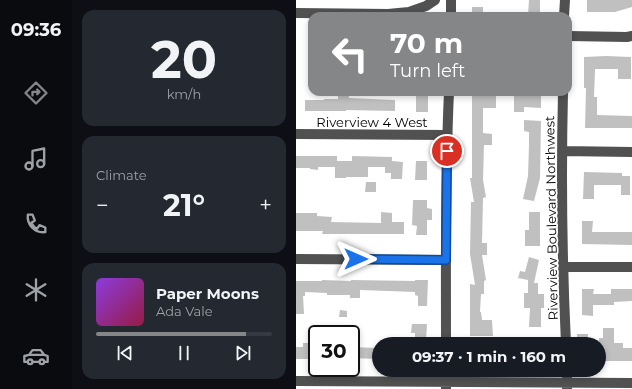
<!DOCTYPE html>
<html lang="en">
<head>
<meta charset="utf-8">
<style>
	:root { --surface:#171b24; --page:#242831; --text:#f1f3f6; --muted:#9ea1a6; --line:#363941; --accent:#858687 }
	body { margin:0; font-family:Montserrat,sans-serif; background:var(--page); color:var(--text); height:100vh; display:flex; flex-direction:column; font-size:15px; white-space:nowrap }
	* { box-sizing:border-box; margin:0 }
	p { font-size:13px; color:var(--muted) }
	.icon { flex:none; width:22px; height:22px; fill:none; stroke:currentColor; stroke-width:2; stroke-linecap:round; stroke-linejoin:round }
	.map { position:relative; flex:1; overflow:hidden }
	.sheet { display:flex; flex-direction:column; gap:10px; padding:10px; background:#0d0f14; width:224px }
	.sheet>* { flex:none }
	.banner { position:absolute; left:12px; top:12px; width:264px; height:84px; border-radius:12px; box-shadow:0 2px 6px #0003; background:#858687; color:#fff; overflow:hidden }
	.speed { position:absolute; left:12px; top:325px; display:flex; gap:8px; font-size:20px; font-weight:700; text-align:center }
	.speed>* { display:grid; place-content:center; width:52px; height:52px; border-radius:50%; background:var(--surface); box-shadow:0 2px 6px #0003; line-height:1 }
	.speed .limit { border:2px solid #111; border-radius:6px; background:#fff; color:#111 }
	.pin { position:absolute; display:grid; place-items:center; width:34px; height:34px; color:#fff; margin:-17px; border:2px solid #fff; border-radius:50%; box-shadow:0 1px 4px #0007 }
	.me { position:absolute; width:44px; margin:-22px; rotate:90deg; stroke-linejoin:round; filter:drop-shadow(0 0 3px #0008) }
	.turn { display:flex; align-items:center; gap:14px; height:84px; padding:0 16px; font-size:18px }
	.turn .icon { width:52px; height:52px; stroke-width:2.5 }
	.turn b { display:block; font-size:28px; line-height:34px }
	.big { font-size:30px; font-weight:700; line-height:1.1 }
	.sheet .widget { flex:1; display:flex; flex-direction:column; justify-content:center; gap:6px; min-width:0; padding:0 14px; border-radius:12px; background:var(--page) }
	.sheet .dial { align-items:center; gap:0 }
	.dial b { font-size:52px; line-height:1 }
	.song { display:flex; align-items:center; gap:12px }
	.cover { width:48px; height:48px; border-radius:6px; background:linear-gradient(135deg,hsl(270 70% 55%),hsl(340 70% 35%)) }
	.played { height:4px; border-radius:2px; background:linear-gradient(90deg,var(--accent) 85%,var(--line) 85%) }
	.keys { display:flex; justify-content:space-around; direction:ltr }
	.heat { display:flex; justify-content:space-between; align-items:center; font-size:22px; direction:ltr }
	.trip { position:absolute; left:76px; top:337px; width:234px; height:40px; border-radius:20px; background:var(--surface); box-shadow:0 2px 6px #0003; font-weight:700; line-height:40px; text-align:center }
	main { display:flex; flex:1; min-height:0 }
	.tab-bar { display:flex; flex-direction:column; width:72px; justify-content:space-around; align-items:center; background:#090b0e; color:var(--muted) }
	.tab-bar .icon { width:28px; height:28px }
	.tab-bar .selected { color:var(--accent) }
	.tab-bar b { font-size:18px; color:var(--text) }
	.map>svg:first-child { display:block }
	.building { fill:#c0c0c0 }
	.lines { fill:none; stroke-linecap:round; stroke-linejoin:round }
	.minor { stroke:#515151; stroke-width:10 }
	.route-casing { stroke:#114b97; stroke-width:10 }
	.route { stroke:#1a73e8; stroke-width:7 }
	.labels { text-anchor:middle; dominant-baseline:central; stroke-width:3.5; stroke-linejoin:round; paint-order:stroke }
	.street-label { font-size:13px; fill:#000; stroke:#fff }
</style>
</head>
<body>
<main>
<nav class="tab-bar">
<b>09:36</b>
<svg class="icon selected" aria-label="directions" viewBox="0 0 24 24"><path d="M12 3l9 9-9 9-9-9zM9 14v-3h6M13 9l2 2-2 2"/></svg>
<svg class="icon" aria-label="music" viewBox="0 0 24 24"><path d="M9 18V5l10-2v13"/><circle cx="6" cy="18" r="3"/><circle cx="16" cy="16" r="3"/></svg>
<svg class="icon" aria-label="phone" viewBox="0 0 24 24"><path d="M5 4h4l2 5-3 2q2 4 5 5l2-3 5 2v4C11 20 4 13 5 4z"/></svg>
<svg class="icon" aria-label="climate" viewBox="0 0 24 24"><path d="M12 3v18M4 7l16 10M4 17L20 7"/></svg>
<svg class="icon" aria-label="car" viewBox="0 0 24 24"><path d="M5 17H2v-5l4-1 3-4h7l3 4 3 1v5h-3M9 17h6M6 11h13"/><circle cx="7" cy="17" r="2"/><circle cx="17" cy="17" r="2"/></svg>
</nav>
<section class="sheet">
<div class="widget dial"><b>20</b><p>km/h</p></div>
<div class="widget"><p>Climate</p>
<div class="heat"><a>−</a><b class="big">21°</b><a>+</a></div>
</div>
<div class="widget">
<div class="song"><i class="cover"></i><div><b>Paper Moons</b><p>Ada Vale</p></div></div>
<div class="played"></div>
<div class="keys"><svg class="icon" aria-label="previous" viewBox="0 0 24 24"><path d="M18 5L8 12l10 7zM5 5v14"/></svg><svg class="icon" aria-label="pause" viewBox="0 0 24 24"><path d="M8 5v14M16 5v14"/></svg><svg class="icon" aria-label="next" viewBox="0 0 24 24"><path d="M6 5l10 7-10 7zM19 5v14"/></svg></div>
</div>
</section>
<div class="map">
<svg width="336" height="389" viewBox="0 0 336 389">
	<rect width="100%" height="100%" fill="#fff"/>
	<path class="building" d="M233 0H244V16H232Z
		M291 0H336V7L319 12H291Z
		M176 7H187V16H176Z
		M310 56 335 57V79H322V69H299L298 97H301V115L336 116V128H289L290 88H288V57Z
		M42 92H53V98L99 100V111L50 110V111H9V100H28V99H42Z
		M120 92H132V112H120Z
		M176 95H200V108H187V133L196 134V145H188L187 180 190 197 187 198 186 243H191V255H186L190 280 188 281V294H185L184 312H185L186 320H196L197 336H174V284L179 285 174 254 175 202H178L174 178H176Z
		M218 95H245V108L228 107V112H218Z
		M228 120 245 121 244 178 238 201 227 199 232 176 233 145V132L228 131Z
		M0 156H41V161H56V156L96 157V161L107 162 106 179H95V173H89V167H72V177H50V178H39V167H22V170L14 169V168H0Z
		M120 161H131V180H119Z
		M288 172 326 173V176H334V195H325V185H298V199H287Z
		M70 182H80V192H69Z
		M117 200H131V208L136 209V220H131V235H120L121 226 116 225Z
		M85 212 96 213V222H108V234H26L27 231H0V213H21V216L36 217 35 222 85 223Z
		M233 212H244V246H229V230H233Z
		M286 221H297L296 232H336V245L286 244Z
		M233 257 243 260 238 283H242V294H248V308H245V327H233L234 308H228V293H232V280L222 278 224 271 229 272Z
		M26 280 55 281V280L119 281V280H132L131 306H122V296L119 295V292L64 290V298H54V295H31V293L9 292V296H7L8 314H0V281H26Z
		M286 289H298L297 294H315V289H336V301L318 302V305H297V316L286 315Z
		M44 310 51 311V317H43Z
		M116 324H131L130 341 119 340V333H115Z
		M307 328H318V343H327V348H336V361H303V338H307Z
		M281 334H292V344H281Z
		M15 336H21V350H14V359H0V347H7V343H15Z
		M55 347 83 348V359L55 358Z"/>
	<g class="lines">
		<path class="minor" d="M0 13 92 14 113 12 130 6 139 0
			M155 16V0
			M268 16 269 0
			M272 36 331 37 336 36
			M267 92C265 176 266 260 270 344
			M0 134 151 135
			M266 151 336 152
			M0 259 150 260
			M267 267H336
			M150 344C150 260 149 176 153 92
			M150 370V389
			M271 370V389
			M0 381 336 383"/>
	</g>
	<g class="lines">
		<g class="route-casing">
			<path id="route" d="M60 259 150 260 151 151"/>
		</g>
		<use href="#route" class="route"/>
	</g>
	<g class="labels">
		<g class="street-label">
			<text x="76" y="122">Riverview 4 West</text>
			<text transform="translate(255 218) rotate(-91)">Riverview Boulevard Northwest</text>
		</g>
	</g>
</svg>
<div class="speed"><div class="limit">30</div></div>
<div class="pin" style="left:151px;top:151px;background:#d93025"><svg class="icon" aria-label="arrive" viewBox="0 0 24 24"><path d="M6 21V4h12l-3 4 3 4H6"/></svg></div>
<svg class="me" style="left:60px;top:259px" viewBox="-20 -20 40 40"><path d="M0-17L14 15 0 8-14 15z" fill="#1a73e8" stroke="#fff" stroke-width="4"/></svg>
<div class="trip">09:37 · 1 min · 160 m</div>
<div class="banner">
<div class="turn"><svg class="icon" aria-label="left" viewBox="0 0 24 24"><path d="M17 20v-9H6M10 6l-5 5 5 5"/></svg><div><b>70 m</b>Turn left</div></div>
</div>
</div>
</main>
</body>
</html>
